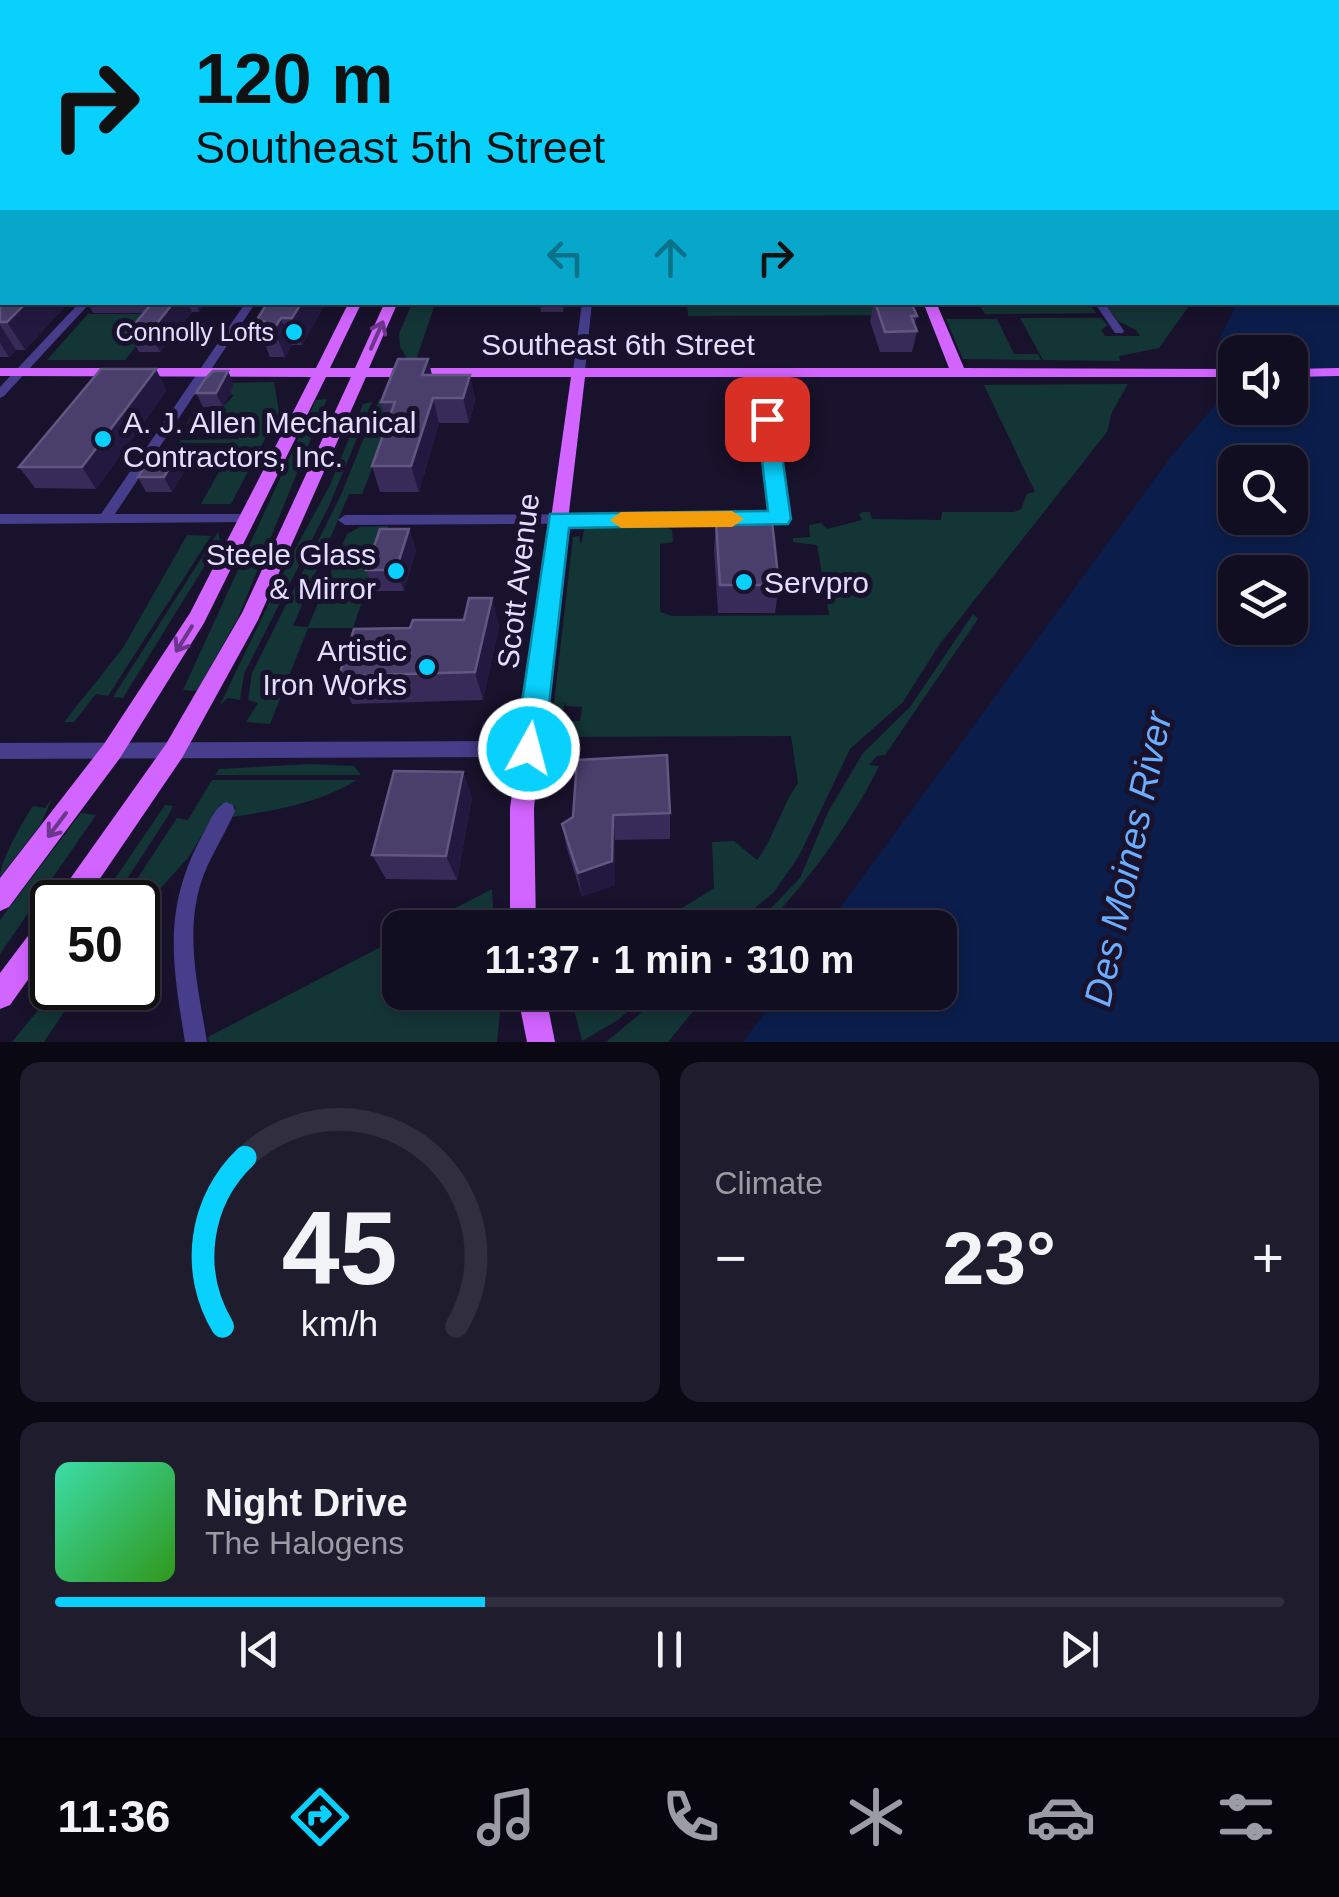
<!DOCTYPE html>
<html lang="en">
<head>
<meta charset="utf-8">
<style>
	:root { --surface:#120e21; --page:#1f1c2e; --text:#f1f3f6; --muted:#9c9ca5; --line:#312e3f; --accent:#09d1fe }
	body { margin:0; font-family:Arial,sans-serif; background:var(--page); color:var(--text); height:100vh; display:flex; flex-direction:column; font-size:38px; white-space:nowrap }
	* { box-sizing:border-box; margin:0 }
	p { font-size:32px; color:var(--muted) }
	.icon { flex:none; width:55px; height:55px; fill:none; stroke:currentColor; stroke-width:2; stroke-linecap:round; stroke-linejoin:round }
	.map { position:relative; height:1042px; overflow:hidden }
	.panel { display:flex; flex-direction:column; gap:20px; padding:20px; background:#0a0812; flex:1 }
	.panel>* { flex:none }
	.banner { position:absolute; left:0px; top:0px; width:1340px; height:305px; box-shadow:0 5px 15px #0003,0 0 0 2px var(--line); background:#09d1fe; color:#111; overflow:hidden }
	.buttons { position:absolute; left:1218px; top:335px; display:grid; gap:20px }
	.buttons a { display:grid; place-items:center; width:90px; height:90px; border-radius:20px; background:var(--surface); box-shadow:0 5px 15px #0003,0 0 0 2px var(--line); font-size:50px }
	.speed { position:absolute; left:30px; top:880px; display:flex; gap:20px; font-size:50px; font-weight:700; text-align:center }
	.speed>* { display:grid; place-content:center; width:130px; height:130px; border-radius:50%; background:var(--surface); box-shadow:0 5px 15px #0003,0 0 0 2px var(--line); line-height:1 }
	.speed .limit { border:5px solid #111; border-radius:15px; background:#fff; color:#111 }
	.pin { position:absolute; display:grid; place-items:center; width:85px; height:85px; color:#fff; margin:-42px; border-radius:20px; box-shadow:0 5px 15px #0006 }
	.me { position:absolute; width:110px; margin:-55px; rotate:7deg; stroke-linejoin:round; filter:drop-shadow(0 0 8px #0008) }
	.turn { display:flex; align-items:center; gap:35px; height:210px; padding:0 30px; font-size:45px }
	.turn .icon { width:130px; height:130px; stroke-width:2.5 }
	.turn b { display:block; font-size:70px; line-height:85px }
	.lanes { display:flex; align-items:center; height:95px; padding:0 30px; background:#0003; justify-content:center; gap:50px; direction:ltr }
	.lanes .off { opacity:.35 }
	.big { font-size:75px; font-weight:800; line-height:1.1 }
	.panel .widget { flex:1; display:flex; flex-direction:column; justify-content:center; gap:15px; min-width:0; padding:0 35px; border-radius:20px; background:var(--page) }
	.panel .dial { align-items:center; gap:0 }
	.dial svg { height:260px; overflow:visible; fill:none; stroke:var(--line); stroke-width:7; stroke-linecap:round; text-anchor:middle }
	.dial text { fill:var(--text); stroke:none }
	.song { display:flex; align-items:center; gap:30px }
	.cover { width:120px; height:120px; border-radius:15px; background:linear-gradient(135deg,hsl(160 70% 55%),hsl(110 70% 35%)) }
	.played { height:10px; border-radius:5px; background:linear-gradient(90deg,var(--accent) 35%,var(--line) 35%) }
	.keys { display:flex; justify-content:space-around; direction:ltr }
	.heat { display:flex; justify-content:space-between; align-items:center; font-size:55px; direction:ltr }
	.panel .tiles { flex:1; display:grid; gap:20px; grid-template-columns:1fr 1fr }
	.widget:last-child { grid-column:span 2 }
	.trip { position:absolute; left:382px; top:910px; width:575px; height:100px; border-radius:20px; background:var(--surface); box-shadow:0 5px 15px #0003,0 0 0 2px var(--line); font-weight:800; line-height:100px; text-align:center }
	.tabs { display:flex; height:160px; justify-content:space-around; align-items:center; background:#07060d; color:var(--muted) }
	.tabs .icon { width:70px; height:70px }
	.tabs .on { color:var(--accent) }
	.tabs b { font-size:45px; color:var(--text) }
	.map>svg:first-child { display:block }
	.green { fill:#143536 }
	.water { fill:#0b1d4b; fill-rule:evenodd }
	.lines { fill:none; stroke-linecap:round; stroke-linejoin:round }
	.minor { fill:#463d8b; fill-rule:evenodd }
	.major { fill:#d264ff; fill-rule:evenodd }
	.rail-casing { stroke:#09d1fe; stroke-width:4 }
	.rail { stroke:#18122c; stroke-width:2.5; stroke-dasharray:5; stroke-linecap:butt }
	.wall { fill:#382a59 }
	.shaded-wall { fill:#231940 }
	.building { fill:#4a3e6b; stroke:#625782; stroke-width:2.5 }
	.oneway { stroke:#6c378b }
	.route { fill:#09d1fe; stroke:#0688a5; stroke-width:2.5 }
	.slow { fill:#f59e0b }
	.poi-dot { fill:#09d1fe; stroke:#18122c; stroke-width:4 }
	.labels { text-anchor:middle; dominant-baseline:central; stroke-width:10; stroke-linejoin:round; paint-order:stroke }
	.far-poi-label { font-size:25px; fill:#e4ddff; stroke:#18122c; text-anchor:end }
	.street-label { font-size:30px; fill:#e4ddff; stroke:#18122c }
	.poi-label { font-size:30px; fill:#e4ddff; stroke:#18122c; text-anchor:start }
	.near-water-label { font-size:38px; font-style:italic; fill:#6baeff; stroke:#18122c }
</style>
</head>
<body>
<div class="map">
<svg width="1339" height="1042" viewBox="0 0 1339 1042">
	<rect width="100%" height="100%" fill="#18122c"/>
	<path class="green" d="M0 0H308L2 2 0 124Z
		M412 303H476L435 304 416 360H408L400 347 399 334Z
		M687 303H883L887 315 688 316Z
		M978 303H1089L1096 313 985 314Z
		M1105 303H1191L1159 348 1119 356 1120 361 1043 360 1020 318H1101L1108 325 1101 330 1105 336H1140L1136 330 1118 321Z
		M88 314H162L125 360H47Z
		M946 319H997L1014 354H1038L1041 360 963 359Z
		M274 382 279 412 231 504H201L235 443H179L181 440 238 439 249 420 194 419 186 425 192 415H207L212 407H223L234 395 229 394 230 383Z
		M1128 384 1112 412 1107 432 939 645 903 702 850 749 799 856 774 892 732 927H652L714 888 712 842 734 841 757 860C775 836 781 807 798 783L791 736 564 737V721H580L582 707 566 706 565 702 559 735 552 721 573 537 579 536 581 545 585 526H663L672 530 673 542 660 544V612L672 616 829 615 817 545 793 542V538L810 537 809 525 821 523 827 529 862 520 859 515 862 512H870L872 519 941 520 942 512H1014L1021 509 1027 494 1035 492 984 385Z
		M393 392 388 428 362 494H349L293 626 308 627 347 534 360 527 388 526 353 628H308L270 724 246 722 258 703 248 700 252 673 341 495 379 400Z
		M327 399 238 618 197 691 183 690 316 400Z
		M372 402 329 506 244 674 240 700 228 698 220 705 293 553 330 485 363 404Z
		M218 532 220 541 123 698 113 697Z
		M187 535 211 536 108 696 96 694 74 722H64L123 648Z
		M973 614 978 619 885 755 877 756 869 765 879 766C850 825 809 879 765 927H753L800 878 828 812 863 753 910 707Z
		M311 764 354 766 361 775H215L219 769Z
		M212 780H357C317 804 277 810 232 817L236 806 221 804 188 858 138 913V902H122L177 818 188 820Z
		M52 798 41 824 0 877C0 861 23 821 33 806L45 808Z
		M165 805 173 806 168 816 118 893 112 902H99Z
		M81 813 96 815 0 954V920Z
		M492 889 494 927H418H419Z
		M400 937V992L502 993 497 1042H209L208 1037Z
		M56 988H80L44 1042H12Z
		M570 993V992L649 993 618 1020 582 1041Z
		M665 993H708L668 1042H606Z"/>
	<path class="water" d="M1339 143V1042H743L779 993 940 992V928L826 927 1173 454 1216 404 1221 385 1215 362 1221 336 1237 303 1338 302ZM1235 352H1290V408H1235ZM1235 462H1290V518H1235ZM1235 572H1290V628H1235Z"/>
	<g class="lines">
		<path class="minor" d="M624 0H630L628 2H624Z
			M711 0H717L718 2H713Z
			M1041 0H1047L1048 2H1043Z
			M1123 0H1129L1131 2H1126Z
			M0 24H2V28H0Z
			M2 37V41L0 42V38Z
			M2 240V247L0 248V241Z
			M80 302H91L4 396 0 398V387Z
			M246 302H256L115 514H247L252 516 254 519 252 522 0 524V514H101Z
			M582 302H592L585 371 579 374 573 371Z
			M1094 302H1104L1124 331 1123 333H1115Z
			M760 368 766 371 787 519 785 522 345 525 338 520 345 515 773 514 754 371Z
			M529 741 535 743 538 749 535 755 529 757 0 759V743Z
			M226 802 233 805 235 811C226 832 213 852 204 874 183 929 198 986 207 1042H185C172 961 162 908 204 832 210 821 215 807 226 802Z"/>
		<path class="major" d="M512 0H518V2H512Z
			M779 0H857L860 2H791Z
			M1338 37H1339V41H1338Z
			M349 302H362L330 368H355L385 302H398L369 368H949L923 302H936L964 368 1235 369V377H585L534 808 536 928H510V808L571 377H366L258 620 182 758 84 902H56L60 893 166 744 242 613 351 377H326L204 623 120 758 9 907 0 911V878L104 744 190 613 311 377 0 376V368H316Z
			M1339 368V376L1290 377V369Z
			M52 912V946L10 1005 0 1009V973L43 916Z
			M517 992H545L555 1042H527Z"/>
		<g class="rail-casing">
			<path id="rail" d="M312 2 317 0
				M476 2 482 0"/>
		</g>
		<use href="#rail" class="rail"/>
	</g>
	<path class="wall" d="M198 0H231L228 2H199Z
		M552 0H605L604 2H552Z
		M0 251H2V302H69L25 350H16L9 357H0Z
		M87 302H207L199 312H192L160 352H139L128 332 144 313H93Z
		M268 302H326L302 345H292L285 357H270L256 321Z
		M540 302H564L563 312H541Z
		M874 302H911L917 316 914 326 917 331 912 352H880L870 321Z
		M428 359 432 375H470L475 400 469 423H439L419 492H380L372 466 387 424 381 402Z
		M228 371 234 386 223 407H203L196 393Z
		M167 390 96 489 35 488 19 467Z
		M155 460 187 467 172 492H146L138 477Z
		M716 521 779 585 775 613H718L714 550Z
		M409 529 416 550 404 591H375L366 570Z
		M492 598 499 627 483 700 352 704 339 676 410 628 464 620Z
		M577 760 670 813V839L615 840V885L582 896 567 849 562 824 573 817Z
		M463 772 472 798 457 880 386 879 372 855Z"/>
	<path class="shaded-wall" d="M27 302H69L25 350 7 322Z
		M174 302H187L192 312 160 352 150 332Z
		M195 302H207L199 312Z
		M302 302H326L302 345 292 318Z
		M281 318 292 345 285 357 274 329Z
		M0 325 16 350 9 357 0 343Z
		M428 359 434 384 422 375Z
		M156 369 167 390 96 489 82 467Z
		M228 371 234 386 223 407 216 393Z
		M470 375 475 400 469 423 463 398Z
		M433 398 439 423 419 492 411 466Z
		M179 452 187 467 172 492 164 477Z
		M409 529 416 550 404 591 396 570Z
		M492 598 499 627 483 700 475 672Z
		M463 772 472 798 457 880 446 856Z
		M613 815 615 840V885L582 896 578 873Z"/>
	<path class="building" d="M0 251H2V269H0Z
		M2 288V302H27L7 322H0V290Z
		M153 302H174L150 332H128Z
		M268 302H302L292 318H281L274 329H259L264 321H256Z
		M875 302H911L917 316H911L917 331 885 332Z
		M398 359H428L422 375H470L463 398H433L411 466H372L395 402H381Z
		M101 369H156L82 467H19Z
		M213 371H228L216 393H196L205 379Z
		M160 452H179L164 477H138L149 460H155Z
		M716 521H772L779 585H720Z
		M380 529H409L396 570H366Z
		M469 598H492L475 672 339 676 354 629 410 628 413 620H464Z
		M667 755 670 813 613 815 612 861 578 873 562 824 573 817 577 760Z
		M394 771 463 772 446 856 372 855Z"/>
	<defs><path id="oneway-shaft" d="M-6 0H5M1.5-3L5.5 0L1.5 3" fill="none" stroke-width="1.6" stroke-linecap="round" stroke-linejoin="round" transform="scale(2.5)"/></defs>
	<g class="oneway">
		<use href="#oneway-shaft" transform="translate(377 335) rotate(-66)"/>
		<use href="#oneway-shaft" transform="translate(184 639) rotate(122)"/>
		<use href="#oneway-shaft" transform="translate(57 825) rotate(127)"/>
	</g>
	<path class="route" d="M767 413 777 419 791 519 788 524 569 528 544 749 539 758 529 762 519 758 515 749 550 514 768 511 757 419Z"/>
	<path class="slow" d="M732 511 744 519 732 527 621 528 610 520 621 512Z"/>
	<g class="poi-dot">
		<circle cx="294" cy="332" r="10"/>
		<circle cx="103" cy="439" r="10"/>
		<circle cx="396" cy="571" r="10"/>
		<circle cx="744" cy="582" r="10"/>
		<circle cx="427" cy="667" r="10"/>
	</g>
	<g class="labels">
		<g class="far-poi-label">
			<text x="274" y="332">Connolly Lofts</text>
		</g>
		<g class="street-label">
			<text x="618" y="344">Southeast 6th Street</text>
			<text transform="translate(518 581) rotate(-83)">Scott Avenue</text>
		</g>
		<g class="poi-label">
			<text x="123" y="422">A. J. Allen Mechanical<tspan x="123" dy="34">Contractors, Inc.</tspan></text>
			<text x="376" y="554" text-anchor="end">Steele Glass<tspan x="376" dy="34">&amp; Mirror</tspan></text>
			<text x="764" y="582">Servpro</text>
			<text x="407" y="650" text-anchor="end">Artistic<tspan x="407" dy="34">Iron Works</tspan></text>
		</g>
		<g class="near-water-label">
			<text transform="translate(1128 859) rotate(-78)">Des Moines River</text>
		</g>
	</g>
</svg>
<div class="buttons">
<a><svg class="icon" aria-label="sound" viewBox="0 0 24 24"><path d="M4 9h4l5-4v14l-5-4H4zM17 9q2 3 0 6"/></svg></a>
<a><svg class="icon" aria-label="search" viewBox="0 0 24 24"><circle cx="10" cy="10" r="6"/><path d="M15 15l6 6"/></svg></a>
<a><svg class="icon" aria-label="layers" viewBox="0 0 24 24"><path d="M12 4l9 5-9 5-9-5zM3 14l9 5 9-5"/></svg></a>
</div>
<div class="speed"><div class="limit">50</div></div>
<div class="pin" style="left:767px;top:419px;background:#d93025"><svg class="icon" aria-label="arrive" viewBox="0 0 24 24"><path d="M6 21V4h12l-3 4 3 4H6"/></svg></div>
<svg class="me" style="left:529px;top:749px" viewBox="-20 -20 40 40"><circle r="17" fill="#09d1fe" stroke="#fff" stroke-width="3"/><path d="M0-11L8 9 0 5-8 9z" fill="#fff"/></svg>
<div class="trip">11:37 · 1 min · 310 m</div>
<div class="banner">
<div class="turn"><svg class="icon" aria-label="right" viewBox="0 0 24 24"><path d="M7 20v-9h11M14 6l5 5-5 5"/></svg><div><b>120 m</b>Southeast 5th Street</div></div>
<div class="lanes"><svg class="icon off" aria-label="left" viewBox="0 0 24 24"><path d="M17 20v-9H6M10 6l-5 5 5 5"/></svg><svg class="icon off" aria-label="ahead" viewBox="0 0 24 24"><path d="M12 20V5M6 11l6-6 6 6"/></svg><svg class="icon" aria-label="right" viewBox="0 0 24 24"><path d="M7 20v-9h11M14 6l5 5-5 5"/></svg></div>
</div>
</div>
<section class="panel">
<div class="tiles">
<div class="widget dial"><svg viewBox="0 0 100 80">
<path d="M14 69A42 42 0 1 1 86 69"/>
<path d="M14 69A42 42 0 0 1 21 17" stroke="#09d1fe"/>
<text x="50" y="56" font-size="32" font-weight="700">45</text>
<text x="50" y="72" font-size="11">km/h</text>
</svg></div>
<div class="widget"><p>Climate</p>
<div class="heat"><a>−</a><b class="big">23°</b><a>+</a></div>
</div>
<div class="widget">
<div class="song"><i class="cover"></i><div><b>Night Drive</b><p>The Halogens</p></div></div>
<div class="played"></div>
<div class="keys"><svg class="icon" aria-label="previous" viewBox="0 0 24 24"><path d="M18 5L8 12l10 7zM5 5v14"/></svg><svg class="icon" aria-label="pause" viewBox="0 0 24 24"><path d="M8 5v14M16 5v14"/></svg><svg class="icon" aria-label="next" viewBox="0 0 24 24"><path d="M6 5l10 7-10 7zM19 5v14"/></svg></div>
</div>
</div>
</section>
<nav class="tabs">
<b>11:36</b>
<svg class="icon on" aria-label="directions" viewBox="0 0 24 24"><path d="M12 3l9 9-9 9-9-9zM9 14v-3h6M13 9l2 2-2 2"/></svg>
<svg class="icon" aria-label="music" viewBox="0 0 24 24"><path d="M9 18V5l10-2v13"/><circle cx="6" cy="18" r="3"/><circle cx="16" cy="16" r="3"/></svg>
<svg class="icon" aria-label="phone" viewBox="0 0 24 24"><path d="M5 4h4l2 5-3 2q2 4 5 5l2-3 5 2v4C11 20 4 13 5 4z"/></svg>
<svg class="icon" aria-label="climate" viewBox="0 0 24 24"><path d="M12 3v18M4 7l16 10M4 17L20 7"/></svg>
<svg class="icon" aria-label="car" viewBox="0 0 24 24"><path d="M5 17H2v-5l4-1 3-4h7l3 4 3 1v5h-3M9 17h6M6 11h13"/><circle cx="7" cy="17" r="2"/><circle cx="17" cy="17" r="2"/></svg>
<svg class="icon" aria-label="filters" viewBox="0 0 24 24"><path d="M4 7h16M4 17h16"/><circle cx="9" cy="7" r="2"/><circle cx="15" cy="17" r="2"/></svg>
</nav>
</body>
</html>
